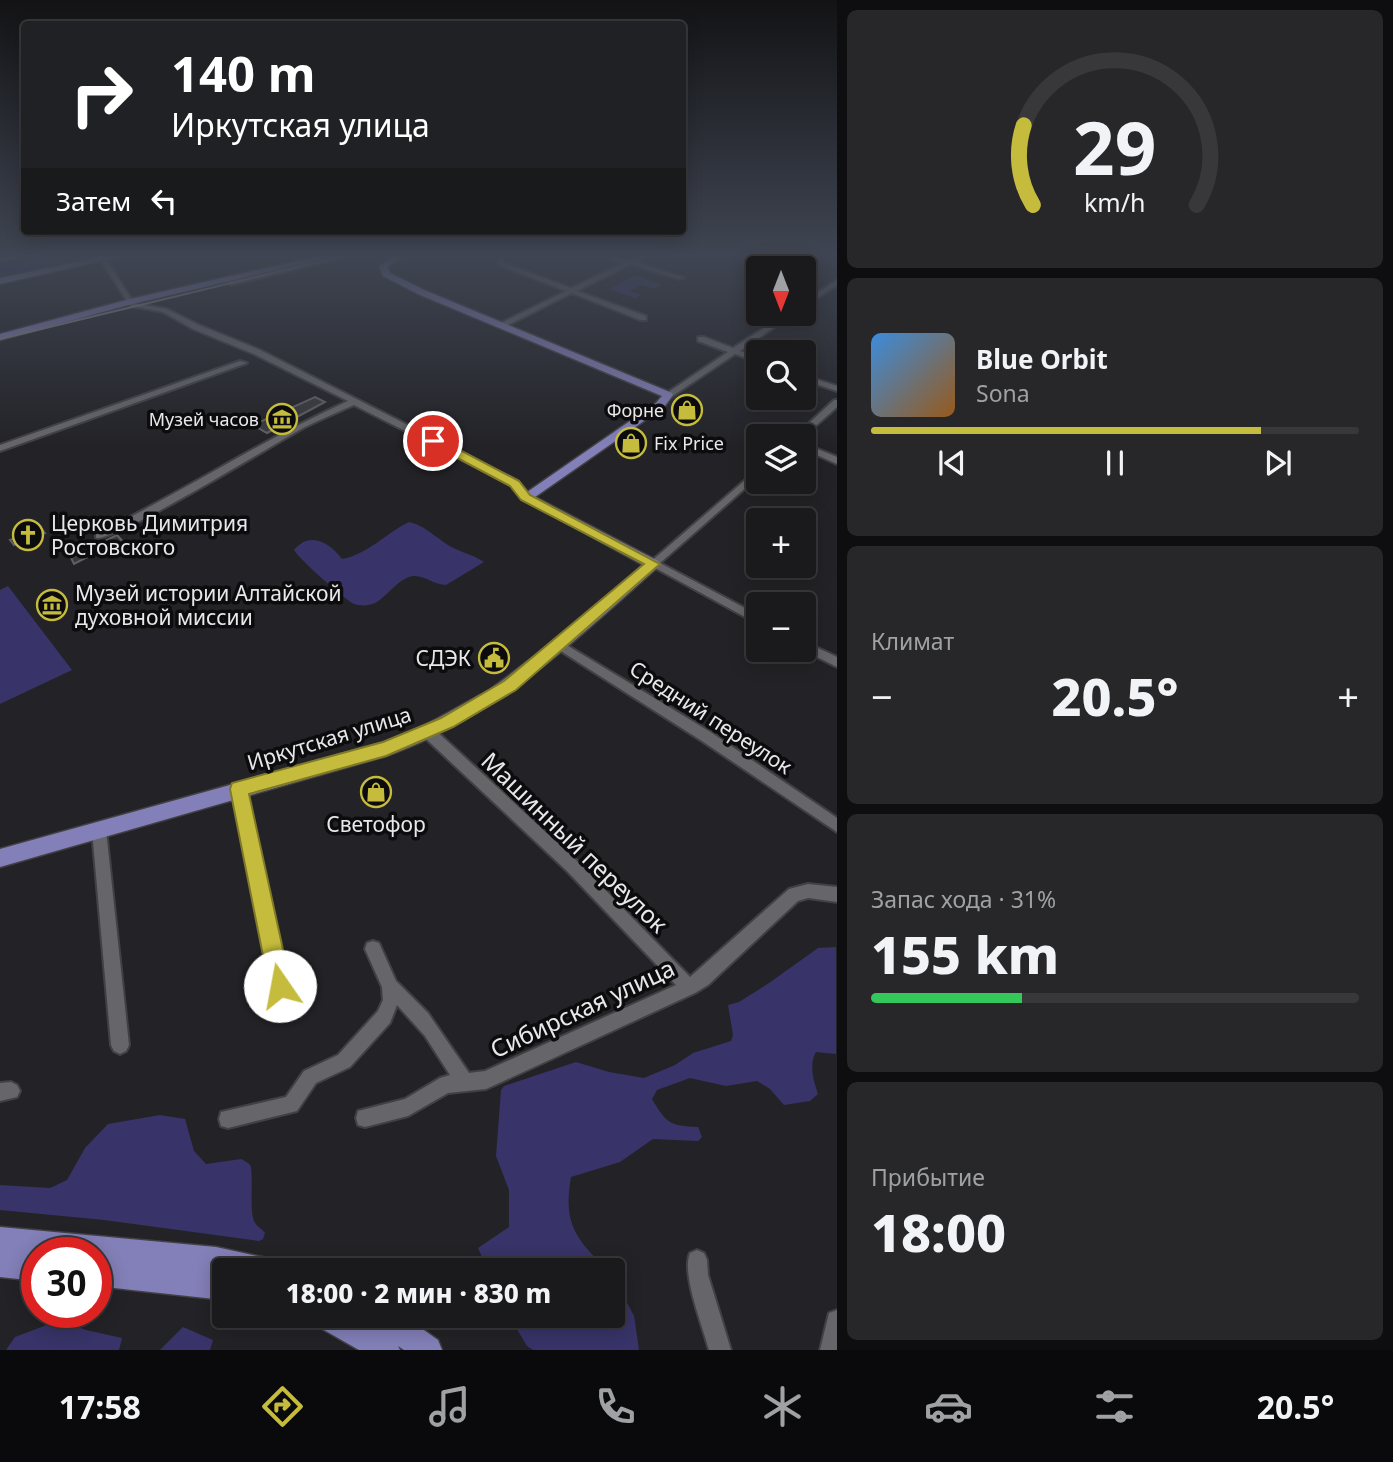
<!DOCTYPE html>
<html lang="ru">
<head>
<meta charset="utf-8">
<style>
	:root { --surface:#1a1a1d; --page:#27272a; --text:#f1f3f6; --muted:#9fa1a4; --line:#38383b; --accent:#c5bc3d }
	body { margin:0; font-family:"Noto Sans",sans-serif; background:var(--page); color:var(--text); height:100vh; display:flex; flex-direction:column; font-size:26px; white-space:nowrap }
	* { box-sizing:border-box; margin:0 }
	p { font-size:23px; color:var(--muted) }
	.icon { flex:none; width:38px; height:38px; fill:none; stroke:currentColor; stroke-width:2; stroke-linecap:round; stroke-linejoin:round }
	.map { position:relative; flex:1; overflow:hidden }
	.details { display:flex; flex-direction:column; gap:10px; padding:10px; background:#0e0e10; width:556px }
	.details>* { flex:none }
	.banner { position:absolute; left:21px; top:21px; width:665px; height:214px; border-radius:7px; box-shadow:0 4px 18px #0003,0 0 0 2px var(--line); background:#202124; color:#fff; overflow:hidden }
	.needle { width:46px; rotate:180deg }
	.controls { position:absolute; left:746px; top:256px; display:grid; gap:14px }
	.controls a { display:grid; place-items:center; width:70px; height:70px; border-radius:7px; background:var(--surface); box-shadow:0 4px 18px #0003,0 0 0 2px var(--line); font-size:35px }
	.speed { position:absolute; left:21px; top:1237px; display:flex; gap:14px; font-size:35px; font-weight:700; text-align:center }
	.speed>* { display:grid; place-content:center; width:91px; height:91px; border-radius:50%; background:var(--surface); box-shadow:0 4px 18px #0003,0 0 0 2px var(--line); line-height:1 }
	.speed .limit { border:10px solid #d22; background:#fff; color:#111 }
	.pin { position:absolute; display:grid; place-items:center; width:60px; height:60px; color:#fff; margin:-30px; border:4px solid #fff; border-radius:50%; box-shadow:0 2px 7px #0007 }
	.me { position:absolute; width:77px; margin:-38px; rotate:348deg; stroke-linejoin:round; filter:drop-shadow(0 0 5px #0008) }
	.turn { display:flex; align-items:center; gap:24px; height:147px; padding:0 35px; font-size:32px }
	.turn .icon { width:91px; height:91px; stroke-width:2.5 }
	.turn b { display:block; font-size:49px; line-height:60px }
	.then { display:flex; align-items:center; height:66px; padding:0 35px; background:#0003; gap:14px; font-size:26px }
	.big { font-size:52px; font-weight:800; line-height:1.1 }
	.details .card { flex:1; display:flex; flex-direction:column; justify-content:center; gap:10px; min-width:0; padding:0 24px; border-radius:10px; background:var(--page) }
	.details .dial { align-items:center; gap:0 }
	.dial svg { height:182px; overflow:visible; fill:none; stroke:var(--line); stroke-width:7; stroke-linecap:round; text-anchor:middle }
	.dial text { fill:var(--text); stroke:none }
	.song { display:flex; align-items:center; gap:21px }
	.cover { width:84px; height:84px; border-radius:10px; background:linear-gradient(135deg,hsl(210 70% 55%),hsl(30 70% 35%)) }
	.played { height:7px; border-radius:4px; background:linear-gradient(90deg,var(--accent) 80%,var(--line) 80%) }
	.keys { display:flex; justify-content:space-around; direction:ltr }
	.heat { display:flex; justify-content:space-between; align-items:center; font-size:38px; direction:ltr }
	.charge { height:10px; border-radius:5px; background:linear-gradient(90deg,#34c759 31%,var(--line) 0) }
	.trip { position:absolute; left:212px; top:1258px; width:413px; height:70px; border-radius:7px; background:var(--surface); box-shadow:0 4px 18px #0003,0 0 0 2px var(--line); font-weight:800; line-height:70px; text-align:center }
	.dock { display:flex; height:112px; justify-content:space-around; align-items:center; background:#0a0a0c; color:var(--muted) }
	.dock .icon { width:49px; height:49px }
	.dock .on { color:var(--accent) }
	.dock b { font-size:32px; color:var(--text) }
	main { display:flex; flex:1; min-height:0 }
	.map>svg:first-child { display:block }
	.green { fill:#383368 }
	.building { fill:#39393d; stroke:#5f5f64; stroke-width:2 }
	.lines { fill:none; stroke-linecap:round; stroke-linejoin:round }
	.minor-casing { stroke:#414145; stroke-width:4 }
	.major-casing { stroke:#414145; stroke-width:3 }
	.minor { fill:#66666a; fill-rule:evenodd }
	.major { fill:#837fb8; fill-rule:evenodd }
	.tram { stroke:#8a8a8e; stroke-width:2 }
	.route { fill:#c5bc3d; stroke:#807a28; stroke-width:2 }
	.labels { text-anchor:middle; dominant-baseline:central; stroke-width:7; stroke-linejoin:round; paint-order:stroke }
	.far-poi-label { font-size:18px; fill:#e8e8eb; stroke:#0c0c0e; text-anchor:end }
	.poi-label { font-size:21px; fill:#e8e8eb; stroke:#0c0c0e; text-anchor:start }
	.street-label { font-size:21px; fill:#e8e8eb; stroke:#0c0c0e }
	.near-street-label { font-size:24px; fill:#e8e8eb; stroke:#0c0c0e }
</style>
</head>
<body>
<main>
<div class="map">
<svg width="837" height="1350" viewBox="0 0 837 1350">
	<rect width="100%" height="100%" fill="#232327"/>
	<path class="green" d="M21 256H92L94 259 0 278V261Z
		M636 275 662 285 654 289 642 285 630 291 641 295 635 298 609 289Z
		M409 522C428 526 440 543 458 550 467 554 475 556 484 562L446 585C435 585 425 576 415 576 401 575 387 597 375 603 369 606 360 606 354 604 344 599 299 559 294 550 310 531 329 542 342 559 367 555 386 533 409 522Z
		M8 586 72 670 0 704V590Z
		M836 947V1054L816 1052C809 1064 813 1080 818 1094L810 1101 784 1105 770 1089 757 1081 726 1086 690 1078 657 1090 652 1099C666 1123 670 1126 698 1127L702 1137 698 1141 653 1139 620 1162 571 1177C563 1223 575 1239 608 1270H488L478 1248 509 1227V1190L496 1156 501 1090 504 1086 576 1062 609 1072 644 1078 675 1065 693 1053 731 1041 733 1035 728 1005 739 1002 769 983 818 948Z
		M160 1115 185 1119 194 1151 206 1164 241 1159C244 1161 248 1162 250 1165 254 1170 249 1208 254 1221 257 1227 261 1228 265 1233L263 1239 259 1241 104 1220 0 1210V1185L50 1188 67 1180 85 1148 108 1124Z
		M613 1276 634 1316 639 1350H533L527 1346 509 1316H612Z
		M60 1320 86 1330 122 1338 119 1350H6L15 1337Z
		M183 1327 213 1340 210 1350H160Z"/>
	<path class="building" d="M315 397 325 402 267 433 253 425Z
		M40 527 45 533 33 538 36 541 25 545 22 542 14 545 10 540 18 537 15 533Z
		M117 535 125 544 116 548 113 544 74 564 71 558Z"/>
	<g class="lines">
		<g class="minor-casing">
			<path id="minor" d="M98 256H104L134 303 167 309 199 325 260 350 518 481 531 497 529 499H523L512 485 354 405C338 412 321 419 305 427 274 444 117 541 96 538V534C182 493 261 440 348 401L254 354 193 329 163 312 130 306Z
				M339 256H353L231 285 224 280 227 278 232 281Z
				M604 256H614L627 261 637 256H646L636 262 684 278 679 279 631 264 577 291 646 316V320H640L572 293 504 327 497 325 566 291 499 265 498 260H502L504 263 571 288 622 264Z
				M837 280V285L803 307V302Z
				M787 313H795L740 351 758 357V362L735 354 671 397 664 395 728 352 698 341V337H704L733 348Z
				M240 361 247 363 0 451V445Z
				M803 375 837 386V391L803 380Z
				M834 400H837V407L803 437 795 436Z
				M803 443 837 457V464L803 449Z
				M758 469V477L660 563 758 615V624L648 564Z
				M560 641 712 733 837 818V832L702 741 556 648 554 645Z
				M803 641 837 657V667L801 649H803Z
				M428 727 433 728 577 861 690 977 789 889 808 884 837 887V902L808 898 798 901 708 985 695 993 486 1089 448 1093 408 1116 365 1127 358 1125 356 1118 358 1111 405 1099 440 1078 450 1075 425 1036 397 1005 390 1023 350 1067 316 1083 297 1111 228 1128 221 1126 219 1119 221 1112 286 1097 304 1071 338 1055 378 1011 383 1000 382 987 365 949 367 943 373 941 379 943 396 981 428 1013 469 1073 485 1071 676 985 567 871 423 736 421 732 423 728Z
				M239 783 244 785 246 789 288 987 286 993 280 995 274 993 272 987 232 789 234 785Z
				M99 823 104 825 106 830 129 1045 126 1051 120 1054 114 1051 111 1045 92 830 94 825Z
				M11 1082 17 1085 20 1091 17 1097 0 1101V1083Z
				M697 1250 704 1253 707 1260 708 1275 731 1350H709C703 1327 681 1273 690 1253Z
				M837 1310V1350H820L829 1313Z"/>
		</g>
		<g class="major-casing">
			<path id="major" d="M19 256 18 258 0 262V257Z
				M105 256H123L0 284V278Z
				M319 256H336L132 304 0 340V334L130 299Z
				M395 256H406L387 267 390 273 424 290 672 393 673 395 664 407 535 497 658 561 660 564 658 567C573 642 495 718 386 756L0 867V849L384 742 422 727 491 689 555 641 643 565 520 497 656 403 662 396 418 294 383 276 379 266Z
				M0 1227 216 1247 280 1261 284 1270H224V1300L96 1286V1253H37V1281L0 1277Z
				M313 1316H354L370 1325 366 1316H404L438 1340 442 1350H404L398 1346 400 1350H359L317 1326Z"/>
		</g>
		<use href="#minor" class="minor"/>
		<use href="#major" class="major"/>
		<path class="tram" d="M0 339 343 256"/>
	</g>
	<linearGradient id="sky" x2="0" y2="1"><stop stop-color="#131315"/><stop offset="0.57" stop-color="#3f4552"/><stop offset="1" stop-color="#3f4552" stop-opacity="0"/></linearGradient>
	<rect width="837" height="446" fill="url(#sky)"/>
	<path class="route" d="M429 438H437L519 481 530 495 660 564 516 690 453 727 386 756 249 794 291 986 287 994 280 997 272 994 269 986 230 789 232 783 383 742 441 718 504 681 644 564 521 500 510 486 429 443Z"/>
	<defs>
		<g id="shop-ring" transform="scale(1.575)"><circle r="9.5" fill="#0c0c0e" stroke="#c5bc3d" stroke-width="1.5"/><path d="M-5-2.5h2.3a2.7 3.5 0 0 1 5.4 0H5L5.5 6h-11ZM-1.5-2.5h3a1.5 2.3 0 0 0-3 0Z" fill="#c5bc3d"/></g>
		<g id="museum-ring" transform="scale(1.575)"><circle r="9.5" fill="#0c0c0e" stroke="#c5bc3d" stroke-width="1.5"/><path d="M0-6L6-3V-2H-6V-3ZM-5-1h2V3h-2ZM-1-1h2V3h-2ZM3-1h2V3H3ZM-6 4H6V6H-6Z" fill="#c5bc3d"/></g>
		<g id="church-ring" transform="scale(1.575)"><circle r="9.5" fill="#0c0c0e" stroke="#c5bc3d" stroke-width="1.5"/><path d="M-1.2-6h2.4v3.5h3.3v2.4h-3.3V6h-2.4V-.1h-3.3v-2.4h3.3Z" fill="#c5bc3d"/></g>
		<g id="civic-ring" transform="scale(1.575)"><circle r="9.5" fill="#0c0c0e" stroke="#c5bc3d" stroke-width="1.5"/><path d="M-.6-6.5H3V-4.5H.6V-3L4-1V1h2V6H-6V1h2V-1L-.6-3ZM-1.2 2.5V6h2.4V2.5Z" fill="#c5bc3d"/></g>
	</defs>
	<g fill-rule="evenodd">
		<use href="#shop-ring" x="687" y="410"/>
		<use href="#museum-ring" x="282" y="419"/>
		<use href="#shop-ring" x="631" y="443"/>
		<use href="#church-ring" x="28" y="535"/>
		<use href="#museum-ring" x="52" y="605"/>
		<use href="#civic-ring" x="494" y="658"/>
		<use href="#shop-ring" x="376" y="792"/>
	</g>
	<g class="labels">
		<g class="far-poi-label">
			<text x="664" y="410">Форне</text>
			<text x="259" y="419">Музей часов</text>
			<text x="654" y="443" text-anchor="start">Fix Price</text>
		</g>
		<g class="poi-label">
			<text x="51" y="523">Церковь Димитрия<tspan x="51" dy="24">Ростовского</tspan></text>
			<text x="75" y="593">Музей истории Алтайской<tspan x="75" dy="24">духовной миссии</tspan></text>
			<text x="471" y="658" text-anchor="end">СДЭК</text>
			<text x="376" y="824" text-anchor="middle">Светофор</text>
		</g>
		<g class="street-label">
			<text transform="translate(711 717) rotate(33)">Средний переулок</text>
			<text transform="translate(329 738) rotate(-17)">Иркутская улица</text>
		</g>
		<g class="near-street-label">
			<text transform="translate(575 842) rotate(44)">Машинный переулок</text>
			<text transform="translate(582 1008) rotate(-25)">Сибирская улица</text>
		</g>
	</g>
</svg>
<div class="controls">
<a><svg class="needle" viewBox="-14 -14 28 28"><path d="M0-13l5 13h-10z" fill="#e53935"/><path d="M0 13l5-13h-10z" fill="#9fa1a4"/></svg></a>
<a><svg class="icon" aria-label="search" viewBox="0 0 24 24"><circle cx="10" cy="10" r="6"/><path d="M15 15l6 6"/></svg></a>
<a><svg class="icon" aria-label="layers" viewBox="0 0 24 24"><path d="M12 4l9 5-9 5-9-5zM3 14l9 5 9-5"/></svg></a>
<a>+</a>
<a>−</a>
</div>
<div class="speed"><div class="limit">30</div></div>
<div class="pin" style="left:433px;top:441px;background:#d93025"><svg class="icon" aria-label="arrive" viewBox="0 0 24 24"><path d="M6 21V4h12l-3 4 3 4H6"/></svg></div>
<svg class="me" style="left:280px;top:986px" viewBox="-20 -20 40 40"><circle r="19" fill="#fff"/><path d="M0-13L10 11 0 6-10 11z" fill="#c5bc3d"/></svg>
<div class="trip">18:00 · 2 мин · 830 m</div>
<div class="banner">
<div class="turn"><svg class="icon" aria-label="right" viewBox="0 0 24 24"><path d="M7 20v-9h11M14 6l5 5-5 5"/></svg><div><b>140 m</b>Иркутская улица</div></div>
<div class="then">Затем<svg class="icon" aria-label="left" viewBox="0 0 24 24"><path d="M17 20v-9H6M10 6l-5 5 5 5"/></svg></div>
</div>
</div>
<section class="details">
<div class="card dial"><svg viewBox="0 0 100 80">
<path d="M14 69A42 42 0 1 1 86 69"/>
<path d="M14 69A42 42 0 0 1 10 34" stroke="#c5bc3d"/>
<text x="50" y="56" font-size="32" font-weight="700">29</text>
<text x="50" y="72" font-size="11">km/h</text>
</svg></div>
<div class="card">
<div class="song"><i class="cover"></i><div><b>Blue Orbit</b><p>Sona</p></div></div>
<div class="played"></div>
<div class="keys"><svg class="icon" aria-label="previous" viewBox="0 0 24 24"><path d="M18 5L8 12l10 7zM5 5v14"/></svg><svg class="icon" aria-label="pause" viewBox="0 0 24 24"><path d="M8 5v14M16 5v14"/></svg><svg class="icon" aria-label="next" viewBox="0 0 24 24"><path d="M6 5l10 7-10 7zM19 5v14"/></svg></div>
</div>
<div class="card"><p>Климат</p>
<div class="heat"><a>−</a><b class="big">20.5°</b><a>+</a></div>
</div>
<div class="card"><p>Запас хода · 31%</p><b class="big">155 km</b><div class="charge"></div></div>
<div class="card"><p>Прибытие</p><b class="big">18:00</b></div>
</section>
</main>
<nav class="dock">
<b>17:58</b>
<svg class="icon on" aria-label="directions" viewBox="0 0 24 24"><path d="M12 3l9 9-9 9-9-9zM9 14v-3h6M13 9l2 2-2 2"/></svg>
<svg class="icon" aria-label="music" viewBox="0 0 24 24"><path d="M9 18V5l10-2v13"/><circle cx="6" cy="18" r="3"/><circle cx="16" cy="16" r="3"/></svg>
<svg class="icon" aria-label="phone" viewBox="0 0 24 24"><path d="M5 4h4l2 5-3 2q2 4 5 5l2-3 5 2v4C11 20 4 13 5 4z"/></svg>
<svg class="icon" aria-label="climate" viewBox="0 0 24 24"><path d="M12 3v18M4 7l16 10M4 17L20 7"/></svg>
<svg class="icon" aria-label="car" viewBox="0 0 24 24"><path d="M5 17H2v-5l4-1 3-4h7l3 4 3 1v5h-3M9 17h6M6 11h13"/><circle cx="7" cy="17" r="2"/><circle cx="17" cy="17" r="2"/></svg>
<svg class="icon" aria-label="filters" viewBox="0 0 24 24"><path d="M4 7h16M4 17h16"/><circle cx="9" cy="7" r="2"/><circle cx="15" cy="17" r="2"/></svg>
<b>20.5°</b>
</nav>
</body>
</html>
